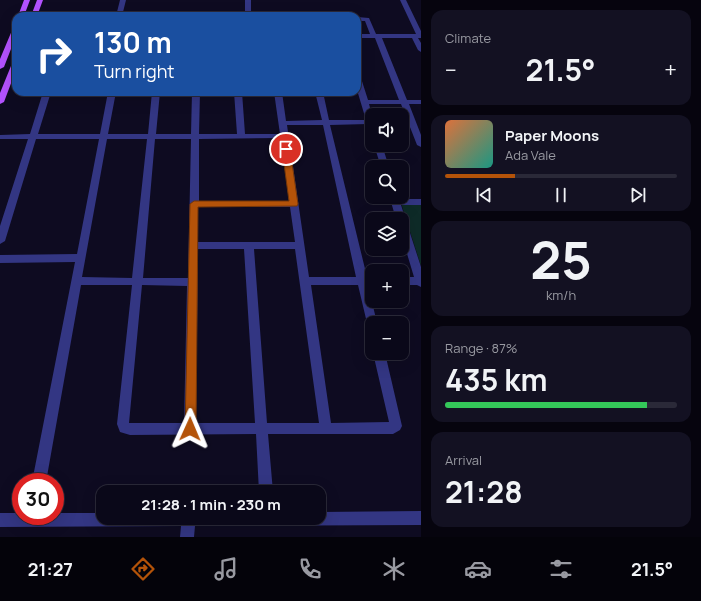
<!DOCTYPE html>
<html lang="en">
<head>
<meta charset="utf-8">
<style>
	:root { --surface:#0a0819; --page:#131122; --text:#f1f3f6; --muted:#999aa2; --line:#2a2938; --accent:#b45309 }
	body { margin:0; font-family:Manrope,sans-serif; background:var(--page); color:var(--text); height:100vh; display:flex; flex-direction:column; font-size:15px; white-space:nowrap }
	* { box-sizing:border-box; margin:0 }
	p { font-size:13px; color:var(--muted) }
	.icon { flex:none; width:22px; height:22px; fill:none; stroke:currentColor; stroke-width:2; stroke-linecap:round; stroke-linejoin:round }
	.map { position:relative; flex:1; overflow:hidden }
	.panel { display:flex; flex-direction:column; gap:10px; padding:10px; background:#06040e; width:280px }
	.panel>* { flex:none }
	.guide { position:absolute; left:12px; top:12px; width:349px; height:84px; border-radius:12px; box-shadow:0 4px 16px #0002,0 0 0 1px var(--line); background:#1a4fa0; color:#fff; overflow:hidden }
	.controls { position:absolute; left:365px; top:108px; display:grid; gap:8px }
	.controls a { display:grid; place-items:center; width:44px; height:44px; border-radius:8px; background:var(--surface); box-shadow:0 4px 16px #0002,0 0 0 1px var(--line); font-size:20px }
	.speed { position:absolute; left:12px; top:473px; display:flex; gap:8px; font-size:20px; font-weight:700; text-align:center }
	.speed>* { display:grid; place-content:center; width:52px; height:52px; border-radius:50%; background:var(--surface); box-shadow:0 4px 16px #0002,0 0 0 1px var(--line); line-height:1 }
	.speed .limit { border:6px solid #d22; background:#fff; color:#111 }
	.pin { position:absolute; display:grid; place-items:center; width:34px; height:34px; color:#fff; margin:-17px; border:2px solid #fff; border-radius:50%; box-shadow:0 1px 4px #0007 }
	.me { position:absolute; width:44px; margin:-22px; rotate:1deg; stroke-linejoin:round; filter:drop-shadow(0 0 3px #0008) }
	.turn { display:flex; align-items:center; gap:14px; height:84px; padding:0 16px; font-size:18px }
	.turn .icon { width:52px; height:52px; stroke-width:2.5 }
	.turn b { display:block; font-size:28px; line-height:34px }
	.big { font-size:30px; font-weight:700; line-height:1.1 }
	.panel .card { flex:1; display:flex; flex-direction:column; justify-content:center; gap:6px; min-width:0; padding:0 14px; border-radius:12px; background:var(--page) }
	.panel .dial { align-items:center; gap:0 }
	.dial b { font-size:52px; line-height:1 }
	.song { display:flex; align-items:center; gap:12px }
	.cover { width:48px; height:48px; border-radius:6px; background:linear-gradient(135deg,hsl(20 70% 55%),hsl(170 70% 35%)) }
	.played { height:4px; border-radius:2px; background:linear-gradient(90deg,var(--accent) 30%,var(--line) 30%) }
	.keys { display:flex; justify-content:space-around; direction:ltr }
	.heat { display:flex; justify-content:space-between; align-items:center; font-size:22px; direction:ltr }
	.charge { height:6px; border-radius:3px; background:linear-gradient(90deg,#34c759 87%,var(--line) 0) }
	.trip { position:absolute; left:96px; top:485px; width:230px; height:40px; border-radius:12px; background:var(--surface); box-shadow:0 4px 16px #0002,0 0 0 1px var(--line); font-weight:700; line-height:40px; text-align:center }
	.tab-bar { display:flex; height:64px; justify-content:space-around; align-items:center; background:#04030a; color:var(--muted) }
	.tab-bar .icon { width:28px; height:28px }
	.tab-bar .active { color:var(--accent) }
	.tab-bar b { font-size:18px; color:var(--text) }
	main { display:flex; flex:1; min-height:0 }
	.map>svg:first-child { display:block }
	.green { fill:#0e2b28 }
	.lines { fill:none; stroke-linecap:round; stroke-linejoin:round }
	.minor { fill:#333683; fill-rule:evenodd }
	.major { fill:#b352ff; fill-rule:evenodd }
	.route { fill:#b45309; stroke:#753606 }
</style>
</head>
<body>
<main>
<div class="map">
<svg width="421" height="537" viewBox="0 0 421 537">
	<rect width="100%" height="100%" fill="#0e0b21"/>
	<path class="green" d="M401 203H421V266Z"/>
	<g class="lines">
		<path class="minor" d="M120 0H126L122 16H116Z
			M245 0H251V16H245Z
			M400 0H406L421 31V38H418L421 43V52L418 50 412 38H382L407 100H421V104H409L421 135V147L417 145 401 104H369L372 115V128H369L368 124 330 125 367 277H372V285H368L377 323H372V327L368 326 367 323 358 285H311L331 423 389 422 373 353H385L402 426 400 430 393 434H268L273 492H259L256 434 130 435 120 432 117 424 132 285H81L46 482H32L75 262 0 263V255L77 254 99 139H36L5 241 0 244V226L28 139H0V135L30 134 43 92H51L38 134H100L108 92H116L108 134H148L152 92H160L156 134H191L192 92H200L199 134H237L234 92H242L245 134H280L274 92H282L286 121 322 120 315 92H323L329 120H366L357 90V76L361 78 368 100H399L375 38H357V34H370L365 21H357V17L369 18 376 34H416ZM287 125H323L356 277H309ZM281 138 289 201H199V139ZM107 139H147L132 278 82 277ZM155 139H191L188 278H143ZM198 207H290L295 242H198ZM198 249H244L255 423H196ZM254 249H295L319 423H267ZM142 285 187 286 184 423H129Z
			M374 145H382L389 167H381Z
			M396 199H421V205H401L421 267V287L417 285H402V277H414L402 237V219H396L391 202Z
			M421 511V525L195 526 194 537H180L181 526 0 527V513H21V516H55V513H103V518H319V512Z"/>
		<path class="major" d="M24 0H30L24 16H18Z
			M37 0H43L37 16H31Z
			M16 26V36L4 67 0 69V59L13 28Z
			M16 59V70L4 102 0 104V93L13 61Z"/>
	</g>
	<path class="route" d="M286 147 290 149 298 204 297 206 198 207 196 429 194 433 190 434 186 433 185 429 190 204 194 201H289L282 149Z"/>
</svg>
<div class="controls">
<a><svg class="icon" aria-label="sound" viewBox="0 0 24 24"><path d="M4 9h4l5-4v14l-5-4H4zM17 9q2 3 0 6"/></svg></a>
<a><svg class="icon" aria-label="search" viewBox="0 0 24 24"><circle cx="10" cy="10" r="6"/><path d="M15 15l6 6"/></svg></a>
<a><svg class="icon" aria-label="layers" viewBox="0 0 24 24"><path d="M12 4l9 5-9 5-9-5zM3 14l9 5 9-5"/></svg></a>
<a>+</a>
<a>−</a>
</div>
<div class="speed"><div class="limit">30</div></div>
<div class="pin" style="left:286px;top:149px;background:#d93025"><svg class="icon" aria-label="arrive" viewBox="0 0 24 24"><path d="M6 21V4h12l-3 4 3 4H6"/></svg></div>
<svg class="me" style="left:190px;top:429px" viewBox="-20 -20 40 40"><path d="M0-17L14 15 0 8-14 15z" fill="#b45309" stroke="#fff" stroke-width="4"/></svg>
<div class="trip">21:28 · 1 min · 230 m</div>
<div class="guide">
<div class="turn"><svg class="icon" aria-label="right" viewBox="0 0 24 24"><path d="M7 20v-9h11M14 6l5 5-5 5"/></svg><div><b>130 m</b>Turn right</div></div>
</div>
</div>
<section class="panel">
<div class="card"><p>Climate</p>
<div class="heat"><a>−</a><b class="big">21.5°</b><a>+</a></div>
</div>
<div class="card">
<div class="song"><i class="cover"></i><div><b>Paper Moons</b><p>Ada Vale</p></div></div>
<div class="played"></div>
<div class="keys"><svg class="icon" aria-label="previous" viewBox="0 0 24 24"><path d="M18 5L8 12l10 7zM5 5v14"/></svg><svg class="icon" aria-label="pause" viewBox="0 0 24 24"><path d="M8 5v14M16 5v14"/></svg><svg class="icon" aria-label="next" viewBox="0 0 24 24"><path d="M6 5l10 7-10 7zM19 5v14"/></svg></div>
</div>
<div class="card dial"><b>25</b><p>km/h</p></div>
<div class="card"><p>Range · 87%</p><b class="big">435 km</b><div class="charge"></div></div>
<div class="card"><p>Arrival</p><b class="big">21:28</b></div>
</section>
</main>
<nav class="tab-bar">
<b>21:27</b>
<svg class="icon active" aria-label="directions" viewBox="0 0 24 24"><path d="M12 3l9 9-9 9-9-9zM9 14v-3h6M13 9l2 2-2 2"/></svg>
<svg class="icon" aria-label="music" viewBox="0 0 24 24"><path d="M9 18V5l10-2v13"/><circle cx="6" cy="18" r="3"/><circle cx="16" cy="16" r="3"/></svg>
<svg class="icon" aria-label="phone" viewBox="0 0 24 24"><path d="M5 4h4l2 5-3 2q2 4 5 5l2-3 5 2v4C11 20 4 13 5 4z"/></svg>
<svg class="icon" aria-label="climate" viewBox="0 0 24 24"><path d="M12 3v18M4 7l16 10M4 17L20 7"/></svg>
<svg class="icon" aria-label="car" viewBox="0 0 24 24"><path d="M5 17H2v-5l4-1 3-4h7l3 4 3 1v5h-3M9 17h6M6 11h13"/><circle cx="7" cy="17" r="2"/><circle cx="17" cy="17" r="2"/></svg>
<svg class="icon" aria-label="filters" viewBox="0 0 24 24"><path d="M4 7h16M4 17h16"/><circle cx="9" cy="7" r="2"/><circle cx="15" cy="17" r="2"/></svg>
<b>21.5°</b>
</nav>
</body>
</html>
